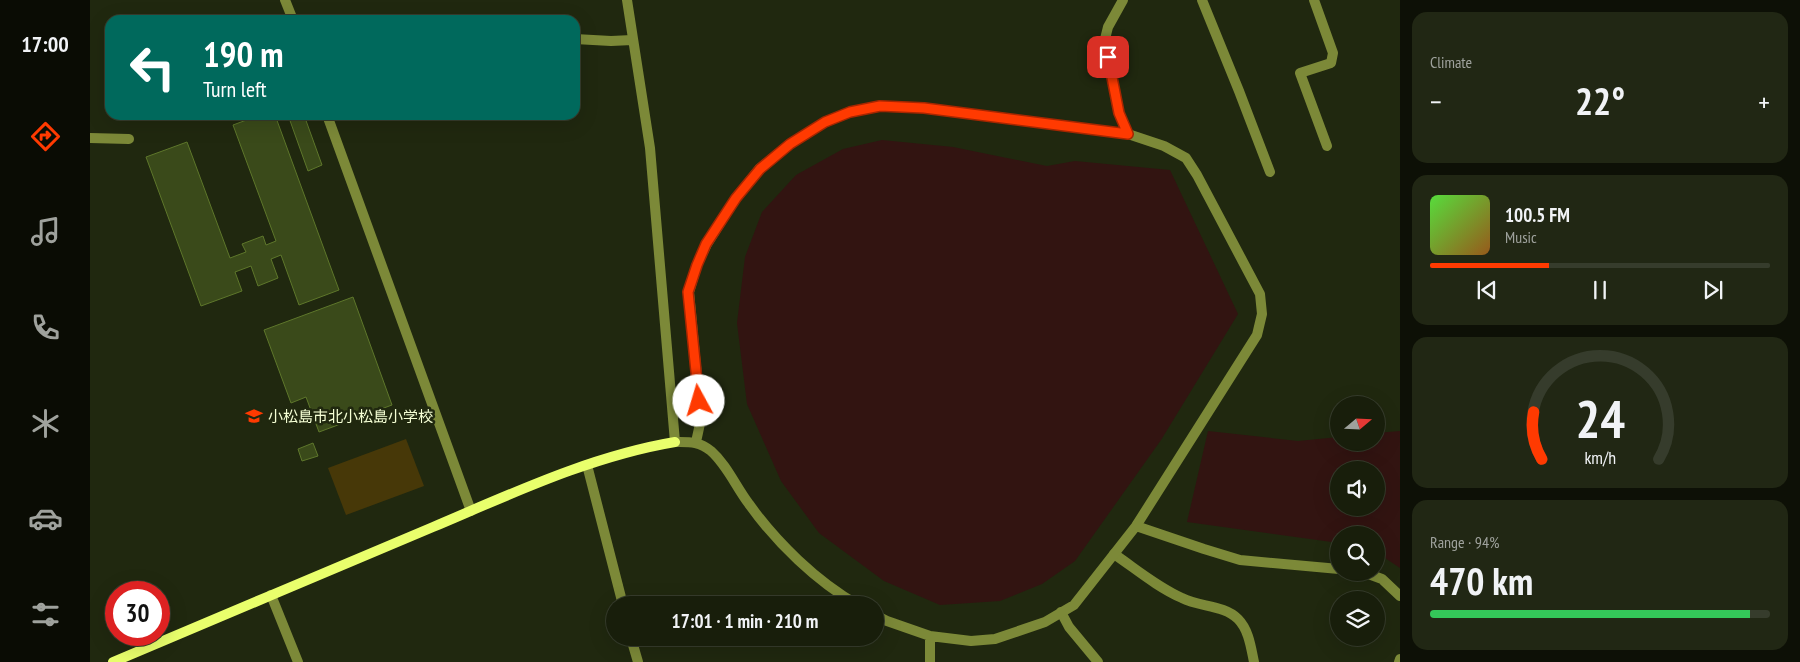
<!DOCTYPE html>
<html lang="en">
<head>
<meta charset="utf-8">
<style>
	:root { --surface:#181e0b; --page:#212714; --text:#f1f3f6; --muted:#9fa29d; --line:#363c2c; --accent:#ff3a01 }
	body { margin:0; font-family:"PT Sans Narrow","Noto Sans JP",sans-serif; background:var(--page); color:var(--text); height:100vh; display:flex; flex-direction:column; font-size:19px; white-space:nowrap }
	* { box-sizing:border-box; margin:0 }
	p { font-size:16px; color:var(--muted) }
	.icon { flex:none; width:28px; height:28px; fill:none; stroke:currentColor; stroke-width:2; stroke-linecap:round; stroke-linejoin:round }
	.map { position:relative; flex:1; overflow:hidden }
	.details { display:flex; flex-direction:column; gap:12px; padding:12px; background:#0d1006; width:400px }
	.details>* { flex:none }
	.guide { position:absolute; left:15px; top:15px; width:475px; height:105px; border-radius:15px; box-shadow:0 5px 20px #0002,0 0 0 1px var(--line); background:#00695c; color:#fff; overflow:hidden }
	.needle { width:32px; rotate:71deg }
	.tools { position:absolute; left:1240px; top:396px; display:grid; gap:10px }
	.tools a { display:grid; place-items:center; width:55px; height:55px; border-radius:50%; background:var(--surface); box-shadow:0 5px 20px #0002,0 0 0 1px var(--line); font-size:25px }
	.speed { position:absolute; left:15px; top:581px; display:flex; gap:10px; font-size:25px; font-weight:700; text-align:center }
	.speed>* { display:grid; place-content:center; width:65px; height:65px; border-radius:50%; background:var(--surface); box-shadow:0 5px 20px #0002,0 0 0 1px var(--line); line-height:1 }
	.speed .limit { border:8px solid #d22; background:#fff; color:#111 }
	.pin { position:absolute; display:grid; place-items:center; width:42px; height:42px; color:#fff; margin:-21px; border-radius:10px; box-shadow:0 2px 8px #0006 }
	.me { position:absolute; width:55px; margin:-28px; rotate:354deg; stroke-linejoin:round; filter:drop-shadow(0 0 4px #0008) }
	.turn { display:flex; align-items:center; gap:18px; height:105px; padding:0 15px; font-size:22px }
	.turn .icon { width:65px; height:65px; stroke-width:2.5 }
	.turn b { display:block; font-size:35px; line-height:42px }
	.big { font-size:38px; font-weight:600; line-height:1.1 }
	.details .tile { flex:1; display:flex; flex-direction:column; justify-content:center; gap:8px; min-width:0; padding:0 18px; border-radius:15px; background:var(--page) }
	.details .dial { align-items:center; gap:0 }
	.dial svg { height:130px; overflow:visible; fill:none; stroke:var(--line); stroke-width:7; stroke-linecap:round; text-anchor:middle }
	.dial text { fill:var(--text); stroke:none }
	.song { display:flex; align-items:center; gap:15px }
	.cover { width:60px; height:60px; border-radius:8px; background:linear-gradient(135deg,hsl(110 70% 55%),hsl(30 70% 35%)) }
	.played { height:5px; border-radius:2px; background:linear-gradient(90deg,var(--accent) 35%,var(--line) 35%) }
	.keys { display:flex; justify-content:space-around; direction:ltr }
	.heat { display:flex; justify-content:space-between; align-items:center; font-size:28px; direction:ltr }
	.charge { height:8px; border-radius:4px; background:linear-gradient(90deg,#34c759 94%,var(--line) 0) }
	.trip { position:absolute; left:516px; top:596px; width:278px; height:50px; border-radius:25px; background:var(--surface); box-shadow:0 5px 20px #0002,0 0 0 1px var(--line); font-weight:600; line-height:50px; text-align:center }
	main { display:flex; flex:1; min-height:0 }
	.menu { display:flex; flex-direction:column; width:90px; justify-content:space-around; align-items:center; background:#0a0c04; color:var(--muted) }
	.menu .icon { width:35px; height:35px }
	.menu .on { color:var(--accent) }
	.menu b { font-size:22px; color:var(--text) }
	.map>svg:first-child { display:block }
	.green { fill:#321411; fill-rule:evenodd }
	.water { fill:#473808 }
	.building { fill:#3a4a1a; stroke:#5e772b }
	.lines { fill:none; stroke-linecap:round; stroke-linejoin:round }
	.lane { stroke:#7c8938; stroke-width:10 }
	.street { stroke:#7c8938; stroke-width:10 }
	.secondary { stroke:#e9ff6c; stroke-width:10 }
	.route-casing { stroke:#a62601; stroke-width:12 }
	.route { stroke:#ff3a01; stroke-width:9 }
	.labels { text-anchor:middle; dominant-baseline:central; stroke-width:5; stroke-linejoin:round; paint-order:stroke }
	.poi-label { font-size:15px; fill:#f5ffd5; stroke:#20280f; text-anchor:start }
</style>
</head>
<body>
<main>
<nav class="menu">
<b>17:00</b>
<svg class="icon on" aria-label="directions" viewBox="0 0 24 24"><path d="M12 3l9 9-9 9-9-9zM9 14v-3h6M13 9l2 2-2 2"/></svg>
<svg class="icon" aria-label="music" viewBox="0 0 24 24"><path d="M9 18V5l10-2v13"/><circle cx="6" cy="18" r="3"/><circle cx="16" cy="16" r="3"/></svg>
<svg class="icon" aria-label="phone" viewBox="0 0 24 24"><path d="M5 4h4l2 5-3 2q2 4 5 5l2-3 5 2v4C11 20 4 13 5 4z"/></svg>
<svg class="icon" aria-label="climate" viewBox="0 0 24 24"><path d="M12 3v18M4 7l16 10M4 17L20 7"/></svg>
<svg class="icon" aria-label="car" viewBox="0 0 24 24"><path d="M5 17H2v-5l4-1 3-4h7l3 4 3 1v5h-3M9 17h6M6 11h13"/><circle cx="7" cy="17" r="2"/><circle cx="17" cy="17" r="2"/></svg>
<svg class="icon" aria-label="filters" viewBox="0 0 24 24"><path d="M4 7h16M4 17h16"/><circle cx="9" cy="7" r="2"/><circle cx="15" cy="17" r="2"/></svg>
</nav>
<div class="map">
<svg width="1310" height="662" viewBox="0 0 1310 662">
	<rect width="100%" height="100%" fill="#20280f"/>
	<path class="green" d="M792 140 863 147 957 166 985 161 1080 170 1148 314 1071 440 985 561 952 584 910 601 850 605 794 581 729 533 691 481 657 404 647 323 655 257 672 212 706 175 753 149Z
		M1118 431 1208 441 1249 437V442H1286V433L1310 431V568L1286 552V535H1249V543L1097 522ZM1249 470H1286V508H1249Z"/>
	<path class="water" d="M316 439 334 486 256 515 238 468Z"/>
	<path class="building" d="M170 115H185L249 290 209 305 191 255 181 259 188 278 168 286 161 266 145 272 152 291 111 306 56 157 97 142 140 258 156 252 152 244 173 236 176 245 186 241 143 125Z
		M198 115H214L232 165 218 171Z
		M263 297 302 405 229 432 216 397 201 403 174 330Z
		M223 443 228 456 212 461 208 449Z
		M65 586 67 592H46Z"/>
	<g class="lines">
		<path class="lane" d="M1112 0 1149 91 1180 172
			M1224 0 1243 53 1241 63 1210 73 1237 146
			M1024 554C1046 569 1067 587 1092 598 1110 607 1134 605 1148 619 1159 630 1161 648 1164 662
			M971 612 979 627 1008 662"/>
		<path class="street" d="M195 0 203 20
			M537 0 560 148 585 442C599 442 609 441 621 451 637 465 646 487 659 504 686 542 727 582 768 605
			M1033 0 1018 27 1015 39 1029 113 1038 134
			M485 39 521 41 542 40
			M237 115 381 511
			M0 138 39 139
			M606 442 611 419 599 292 607 265 617 244 646 198 669 169 700 144 735 122 760 112 790 106 834 108 1038 134 1074 146 1096 158 1107 175 1170 294 1172 314 1167 335 1046 526 984 605 955 622 905 639 881 641 840 636 797 621 785 615
			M497 465 533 605
			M1046 526 1114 549 1150 560 1249 569
			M1273 572 1292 579 1310 596
			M181 595 208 662
			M840 636V662
			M541 638 548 662
			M1309 662 1310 659"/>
		<path class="secondary" d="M23 662C130 617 236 572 343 527 421 494 501 456 585 442"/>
	</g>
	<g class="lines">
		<g class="route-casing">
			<path id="route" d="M609 401 598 292 607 265 616 244 646 198 670 169 700 144 735 122 760 112 790 106 834 108 1038 134 1029 113 1018 57"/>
		</g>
		<use href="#route" class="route"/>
	</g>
	<defs>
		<g id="school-bare" transform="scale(1.35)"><path d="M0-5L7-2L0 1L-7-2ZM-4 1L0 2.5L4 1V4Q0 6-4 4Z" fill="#ff3a01" stroke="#20280f" stroke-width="2.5" paint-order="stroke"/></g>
	</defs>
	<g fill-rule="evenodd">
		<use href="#school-bare" x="164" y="416"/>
	</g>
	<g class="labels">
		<g class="poi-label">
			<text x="178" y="416">小松島市北小松島小学校</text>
		</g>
	</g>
</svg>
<div class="tools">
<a><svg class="needle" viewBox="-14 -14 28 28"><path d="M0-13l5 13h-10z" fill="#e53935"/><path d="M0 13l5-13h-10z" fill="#9fa29d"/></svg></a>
<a><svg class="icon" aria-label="sound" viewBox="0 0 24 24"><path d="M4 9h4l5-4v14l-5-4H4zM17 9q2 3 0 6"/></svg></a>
<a><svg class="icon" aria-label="search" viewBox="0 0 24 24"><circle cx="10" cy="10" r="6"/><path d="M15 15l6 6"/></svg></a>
<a><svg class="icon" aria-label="layers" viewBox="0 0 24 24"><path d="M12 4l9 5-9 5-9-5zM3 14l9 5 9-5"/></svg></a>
</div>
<div class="speed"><div class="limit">30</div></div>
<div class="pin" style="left:1018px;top:57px;background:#d93025"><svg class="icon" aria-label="arrive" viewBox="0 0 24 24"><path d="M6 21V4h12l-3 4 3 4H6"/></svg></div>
<svg class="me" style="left:609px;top:401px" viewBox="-20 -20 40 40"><circle r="19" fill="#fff"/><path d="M0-13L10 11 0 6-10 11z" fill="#ff3a01"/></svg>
<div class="trip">17:01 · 1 min · 210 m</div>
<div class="guide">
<div class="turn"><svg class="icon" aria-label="left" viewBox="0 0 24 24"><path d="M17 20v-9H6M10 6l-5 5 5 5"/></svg><div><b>190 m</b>Turn left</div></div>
</div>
</div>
<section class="details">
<div class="tile"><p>Climate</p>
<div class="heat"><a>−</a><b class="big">22°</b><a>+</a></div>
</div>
<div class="tile">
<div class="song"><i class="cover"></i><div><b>100.5 FM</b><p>Music</p></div></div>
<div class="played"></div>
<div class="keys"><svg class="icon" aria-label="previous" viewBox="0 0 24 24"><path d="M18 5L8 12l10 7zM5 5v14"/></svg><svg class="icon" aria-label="pause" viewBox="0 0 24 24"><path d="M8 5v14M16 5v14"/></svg><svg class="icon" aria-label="next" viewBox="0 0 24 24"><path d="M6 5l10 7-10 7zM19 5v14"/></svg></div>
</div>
<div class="tile dial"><svg viewBox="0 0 100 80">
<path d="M14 69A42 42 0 1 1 86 69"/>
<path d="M14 69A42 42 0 0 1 9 40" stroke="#ff3a01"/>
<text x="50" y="56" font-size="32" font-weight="700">24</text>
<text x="50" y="72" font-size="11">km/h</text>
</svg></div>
<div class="tile"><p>Range · 94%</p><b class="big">470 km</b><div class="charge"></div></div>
</section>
</main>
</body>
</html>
